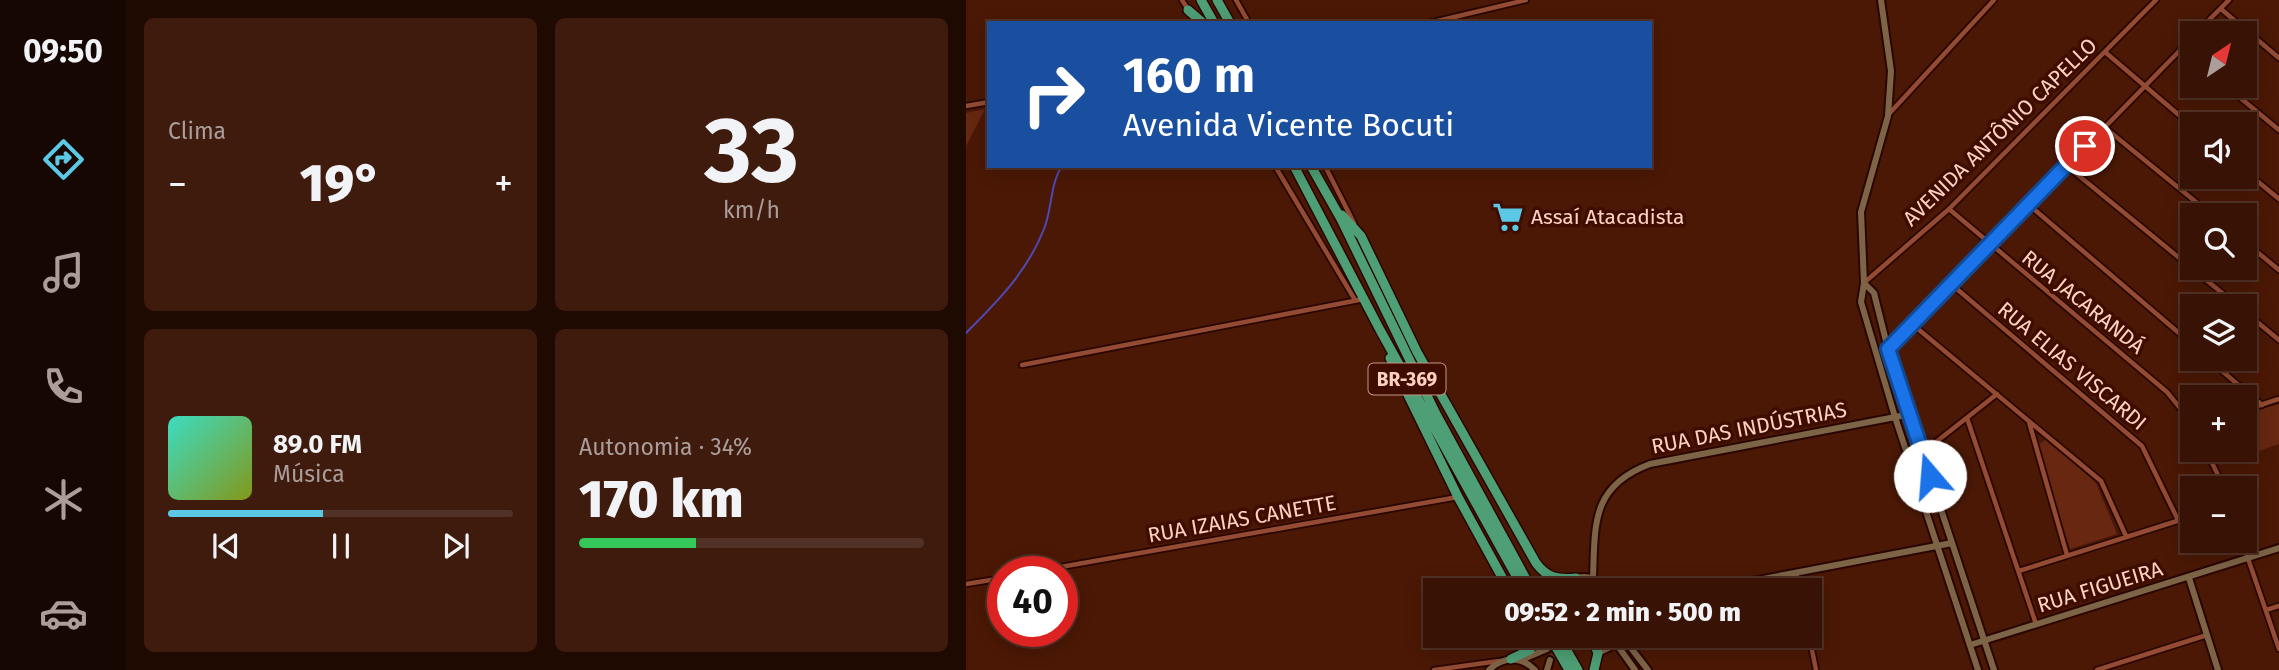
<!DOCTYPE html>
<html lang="pt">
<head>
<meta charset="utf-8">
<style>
	:root { --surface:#381204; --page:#3f1b0e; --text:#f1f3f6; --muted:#ab9e9a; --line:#523226; --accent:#5bc8e6 }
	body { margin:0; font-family:"Fira Sans",sans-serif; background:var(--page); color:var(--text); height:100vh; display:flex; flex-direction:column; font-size:26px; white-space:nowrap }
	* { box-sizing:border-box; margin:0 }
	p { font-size:23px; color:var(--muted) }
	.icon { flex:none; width:38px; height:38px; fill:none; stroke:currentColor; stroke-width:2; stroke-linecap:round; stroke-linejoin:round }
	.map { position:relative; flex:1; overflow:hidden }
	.drawer { display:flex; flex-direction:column; gap:18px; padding:18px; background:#1f0a02; width:840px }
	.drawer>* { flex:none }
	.guide { position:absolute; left:21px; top:21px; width:665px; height:147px; border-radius:0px; box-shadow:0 4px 18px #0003,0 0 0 2px var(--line); background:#1a4fa0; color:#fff; overflow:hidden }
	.needle { width:46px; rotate:35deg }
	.tools { position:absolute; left:1214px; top:21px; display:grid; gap:14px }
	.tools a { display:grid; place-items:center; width:77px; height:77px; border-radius:0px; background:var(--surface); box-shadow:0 4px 18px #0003,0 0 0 2px var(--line); font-size:35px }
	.speed { position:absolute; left:21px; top:556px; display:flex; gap:14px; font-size:35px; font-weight:700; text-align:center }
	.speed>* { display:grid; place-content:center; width:91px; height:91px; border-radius:50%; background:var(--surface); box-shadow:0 4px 18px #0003,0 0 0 2px var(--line); line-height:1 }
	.speed .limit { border:10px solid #d22; background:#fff; color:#111 }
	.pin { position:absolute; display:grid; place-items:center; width:60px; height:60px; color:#fff; margin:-30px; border:4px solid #fff; border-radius:50%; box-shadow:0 2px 7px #0007 }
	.me { position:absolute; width:77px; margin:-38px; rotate:342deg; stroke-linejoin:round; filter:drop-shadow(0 0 5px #0008) }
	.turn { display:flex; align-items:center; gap:24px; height:147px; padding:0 21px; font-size:32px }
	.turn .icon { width:91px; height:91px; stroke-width:2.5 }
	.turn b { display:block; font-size:49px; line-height:60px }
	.big { font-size:52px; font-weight:800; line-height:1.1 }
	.drawer .widget { flex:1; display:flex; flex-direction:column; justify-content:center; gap:10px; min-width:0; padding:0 24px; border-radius:10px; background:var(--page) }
	.drawer .dial { align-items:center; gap:0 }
	.dial b { font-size:91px; line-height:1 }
	.song { display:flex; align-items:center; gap:21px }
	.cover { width:84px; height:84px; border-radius:10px; background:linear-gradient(135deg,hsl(170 70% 55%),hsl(70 70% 35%)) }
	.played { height:7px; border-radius:4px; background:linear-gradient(90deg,var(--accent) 45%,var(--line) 45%) }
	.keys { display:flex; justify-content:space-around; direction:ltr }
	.heat { display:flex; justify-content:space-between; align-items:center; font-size:38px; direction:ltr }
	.charge { height:10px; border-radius:5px; background:linear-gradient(90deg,#34c759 34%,var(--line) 0) }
	.drawer .tiles { flex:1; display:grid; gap:18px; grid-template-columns:repeat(2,1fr) }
	.trip { position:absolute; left:457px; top:578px; width:399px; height:70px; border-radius:0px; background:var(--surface); box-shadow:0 4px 18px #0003,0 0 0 2px var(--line); font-weight:800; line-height:70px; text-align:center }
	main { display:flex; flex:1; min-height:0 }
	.tabs { display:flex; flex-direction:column; width:126px; justify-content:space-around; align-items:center; background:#160702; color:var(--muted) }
	.tabs .icon { width:49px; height:49px }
	.tabs .selected { color:var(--accent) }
	.tabs b { font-size:32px; color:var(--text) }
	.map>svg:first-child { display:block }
	.green { fill:#672710 }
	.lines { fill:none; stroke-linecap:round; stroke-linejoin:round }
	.stream { stroke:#4d4ab6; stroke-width:2 }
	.secondary-tunnel { stroke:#663422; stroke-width:6; stroke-dasharray:6 3; stroke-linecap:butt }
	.street-casing { stroke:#290600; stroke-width:8 }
	.secondary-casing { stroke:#290600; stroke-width:10 }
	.highway-casing { stroke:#290600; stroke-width:12 }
	.street { stroke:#934b33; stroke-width:4.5 }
	.secondary { stroke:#7e6447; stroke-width:6 }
	.highway { stroke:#4e9f75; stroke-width:9 }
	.route-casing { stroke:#114b97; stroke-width:18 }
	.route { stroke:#1a73e8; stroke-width:12 }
	.labels { text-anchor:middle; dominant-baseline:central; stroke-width:7; stroke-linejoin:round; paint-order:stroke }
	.shield { fill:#3f0d00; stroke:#c49789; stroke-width:2 }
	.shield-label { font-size:19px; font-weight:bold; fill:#fdd2c4 }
	.street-label { font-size:21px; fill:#fdd2c4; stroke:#3f0d00 }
	.poi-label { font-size:21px; fill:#fdd2c4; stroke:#3f0d00; text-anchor:start }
</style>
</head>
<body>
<main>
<nav class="tabs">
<b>09:50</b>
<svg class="icon selected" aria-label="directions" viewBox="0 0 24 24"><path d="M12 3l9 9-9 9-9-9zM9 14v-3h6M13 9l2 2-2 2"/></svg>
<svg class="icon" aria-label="music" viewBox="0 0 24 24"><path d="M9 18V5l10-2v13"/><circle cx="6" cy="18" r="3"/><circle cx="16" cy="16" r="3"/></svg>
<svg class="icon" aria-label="phone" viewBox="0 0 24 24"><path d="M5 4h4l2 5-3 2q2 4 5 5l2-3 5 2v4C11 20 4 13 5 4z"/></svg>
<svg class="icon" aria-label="climate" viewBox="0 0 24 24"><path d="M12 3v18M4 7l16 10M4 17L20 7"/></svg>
<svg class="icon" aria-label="car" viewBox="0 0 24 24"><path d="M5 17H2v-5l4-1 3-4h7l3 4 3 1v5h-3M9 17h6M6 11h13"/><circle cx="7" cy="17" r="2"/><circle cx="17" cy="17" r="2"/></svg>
</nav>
<section class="drawer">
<div class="tiles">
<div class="widget"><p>Clima</p>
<div class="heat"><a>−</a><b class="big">19°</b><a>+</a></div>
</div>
<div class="widget dial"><b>33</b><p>km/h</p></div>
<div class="widget">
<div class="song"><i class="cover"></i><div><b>89.0 FM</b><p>Música</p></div></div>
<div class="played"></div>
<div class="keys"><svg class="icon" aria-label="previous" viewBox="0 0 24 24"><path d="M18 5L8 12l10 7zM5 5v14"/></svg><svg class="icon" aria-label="pause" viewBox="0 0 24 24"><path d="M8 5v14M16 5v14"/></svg><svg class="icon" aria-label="next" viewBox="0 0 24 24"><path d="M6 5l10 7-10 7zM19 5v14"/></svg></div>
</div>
<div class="widget"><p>Autonomia · 34%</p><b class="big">170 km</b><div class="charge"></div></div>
</div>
</section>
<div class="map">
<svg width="1313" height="670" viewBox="0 0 1313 670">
	<rect width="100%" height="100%" fill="#4b1805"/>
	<path class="green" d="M19 109 0 146V113Z
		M1313 404V444L1254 465 1246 450H1279V414Z
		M1081 439 1130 483 1151 534 1104 549 1070 446Z"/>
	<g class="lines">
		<path class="stream" d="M0 333C32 301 61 272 78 229 86 210 84 184 96 166"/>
		<path class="secondary-tunnel" d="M584 660 600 635"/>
		<g class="street-casing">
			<path id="street" d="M216 0 223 11
				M270 0 283 23
				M1255 9 1313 58
				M463 23 560 0
				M1230 33 1263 0
				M1215 48 1227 58
				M1139 52 1227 127
				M1260 86 1313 130
				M0 106 23 102
				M922 115 1028 0
				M1138 127 1246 215
				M309 166 389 300
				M359 166 388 223
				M1101 166 1272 306
				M1279 171 1313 199
				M1063 205 1227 345
				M983 209 1201 392 1227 424
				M1279 242 1313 270
				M899 282 983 209 1190 0
				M985 284 1176 446 1212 520
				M1279 312 1313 340
				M946 324 1135 481 1160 536
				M922 349 1227 37
				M1242 359 1296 405
				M56 365 398 299
				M1279 410 1313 399
				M1001 418 1070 624
				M1063 422 1101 555
				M1240 450 1258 488
				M956 453 1031 394
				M1276 541 1313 649
				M1053 571 1227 516
				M66 572 492 497
				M830 573 834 590
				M0 584 37 578
				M1300 610 1313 606
				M843 635 850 670
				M468 670 533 661
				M1131 670 1241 635"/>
		</g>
		<g class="secondary-casing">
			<path id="secondary" d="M915 0 925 71 922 116 895 212 898 283 895 302 929 417 1012 670
				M898 283 908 293 922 349 1028 670
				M627 578C629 524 625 486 684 464L945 414
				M1223 578 1252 670
				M603 590 610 578C623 575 630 578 636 590
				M739 590 986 543
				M644 635 669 670
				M655 635 682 670
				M1004 645 1313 548
				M632 653 650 644
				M555 660 581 649
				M523 670C537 656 555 656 569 670
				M581 670 584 660"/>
		</g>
		<g class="highway-casing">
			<path id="highway" d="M235 0 248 23
				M251 0 264 23
				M222 10 237 23
				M328 166 414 330 558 590
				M345 166 375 219 470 414 566 590
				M376 215 395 236 451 352 570 563C581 578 592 580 610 578
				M424 358 492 497 543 590
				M583 635 603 670
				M592 635 612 670
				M624 635 632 653 628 670
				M545 659 564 650 567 635"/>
		</g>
		<use href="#street" class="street"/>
		<use href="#secondary" class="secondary"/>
		<use href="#highway" class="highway"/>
	</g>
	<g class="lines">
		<g class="route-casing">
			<path id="route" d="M964 476 922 349 1119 146"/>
		</g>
		<use href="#route" class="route"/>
	</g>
	<defs>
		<g id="supermarket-bare" transform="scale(2.415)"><path d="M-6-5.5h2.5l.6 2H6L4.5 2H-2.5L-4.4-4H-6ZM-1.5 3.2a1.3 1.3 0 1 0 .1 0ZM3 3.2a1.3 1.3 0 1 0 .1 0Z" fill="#5bc8e6" stroke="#3f0d00" stroke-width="2.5" paint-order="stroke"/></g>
	</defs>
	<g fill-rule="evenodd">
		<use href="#supermarket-bare" x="542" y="217"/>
	</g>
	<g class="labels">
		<rect class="shield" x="402.5" y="363.5" width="77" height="31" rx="5"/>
		<g class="shield-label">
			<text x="441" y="379">BR-369</text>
		</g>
		<g class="street-label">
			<text transform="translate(1034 132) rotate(-44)">AVENIDA ANTÔNIO CAPELLO</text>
			<text transform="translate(1117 302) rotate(39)">RUA JACARANDÁ</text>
			<text transform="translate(1106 366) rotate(40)">RUA ELIAS VISCARDI</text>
			<text transform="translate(783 428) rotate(-11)">RUA DAS INDÚSTRIAS</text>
			<text transform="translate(276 519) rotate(-10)">RUA IZAIAS CANETTE</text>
			<text transform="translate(1134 587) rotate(-17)">RUA FIGUEIRA</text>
		</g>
		<g class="poi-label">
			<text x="565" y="217">Assaí Atacadista</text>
		</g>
	</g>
</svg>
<div class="tools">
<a><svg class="needle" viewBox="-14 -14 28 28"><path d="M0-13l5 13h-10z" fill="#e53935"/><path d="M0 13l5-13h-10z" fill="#ab9e9a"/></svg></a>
<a><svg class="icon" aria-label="sound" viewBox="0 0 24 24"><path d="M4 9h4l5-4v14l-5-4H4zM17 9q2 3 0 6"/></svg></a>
<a><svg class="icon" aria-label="search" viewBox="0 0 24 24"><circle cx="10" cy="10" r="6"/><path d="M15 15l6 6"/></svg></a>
<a><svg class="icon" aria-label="layers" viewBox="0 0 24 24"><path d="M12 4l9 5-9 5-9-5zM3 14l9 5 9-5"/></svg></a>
<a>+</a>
<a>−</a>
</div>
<div class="speed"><div class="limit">40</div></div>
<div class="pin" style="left:1119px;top:146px;background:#d93025"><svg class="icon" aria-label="arrive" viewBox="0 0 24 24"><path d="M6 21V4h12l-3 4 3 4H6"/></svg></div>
<svg class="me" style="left:964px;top:476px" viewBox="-20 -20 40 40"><circle r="19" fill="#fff"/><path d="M0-13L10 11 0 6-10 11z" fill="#1a73e8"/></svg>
<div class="trip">09:52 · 2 min · 500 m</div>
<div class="guide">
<div class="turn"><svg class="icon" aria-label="right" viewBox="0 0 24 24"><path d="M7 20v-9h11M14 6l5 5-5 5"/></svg><div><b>160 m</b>Avenida Vicente Bocuti</div></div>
</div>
</div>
</main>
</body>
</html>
